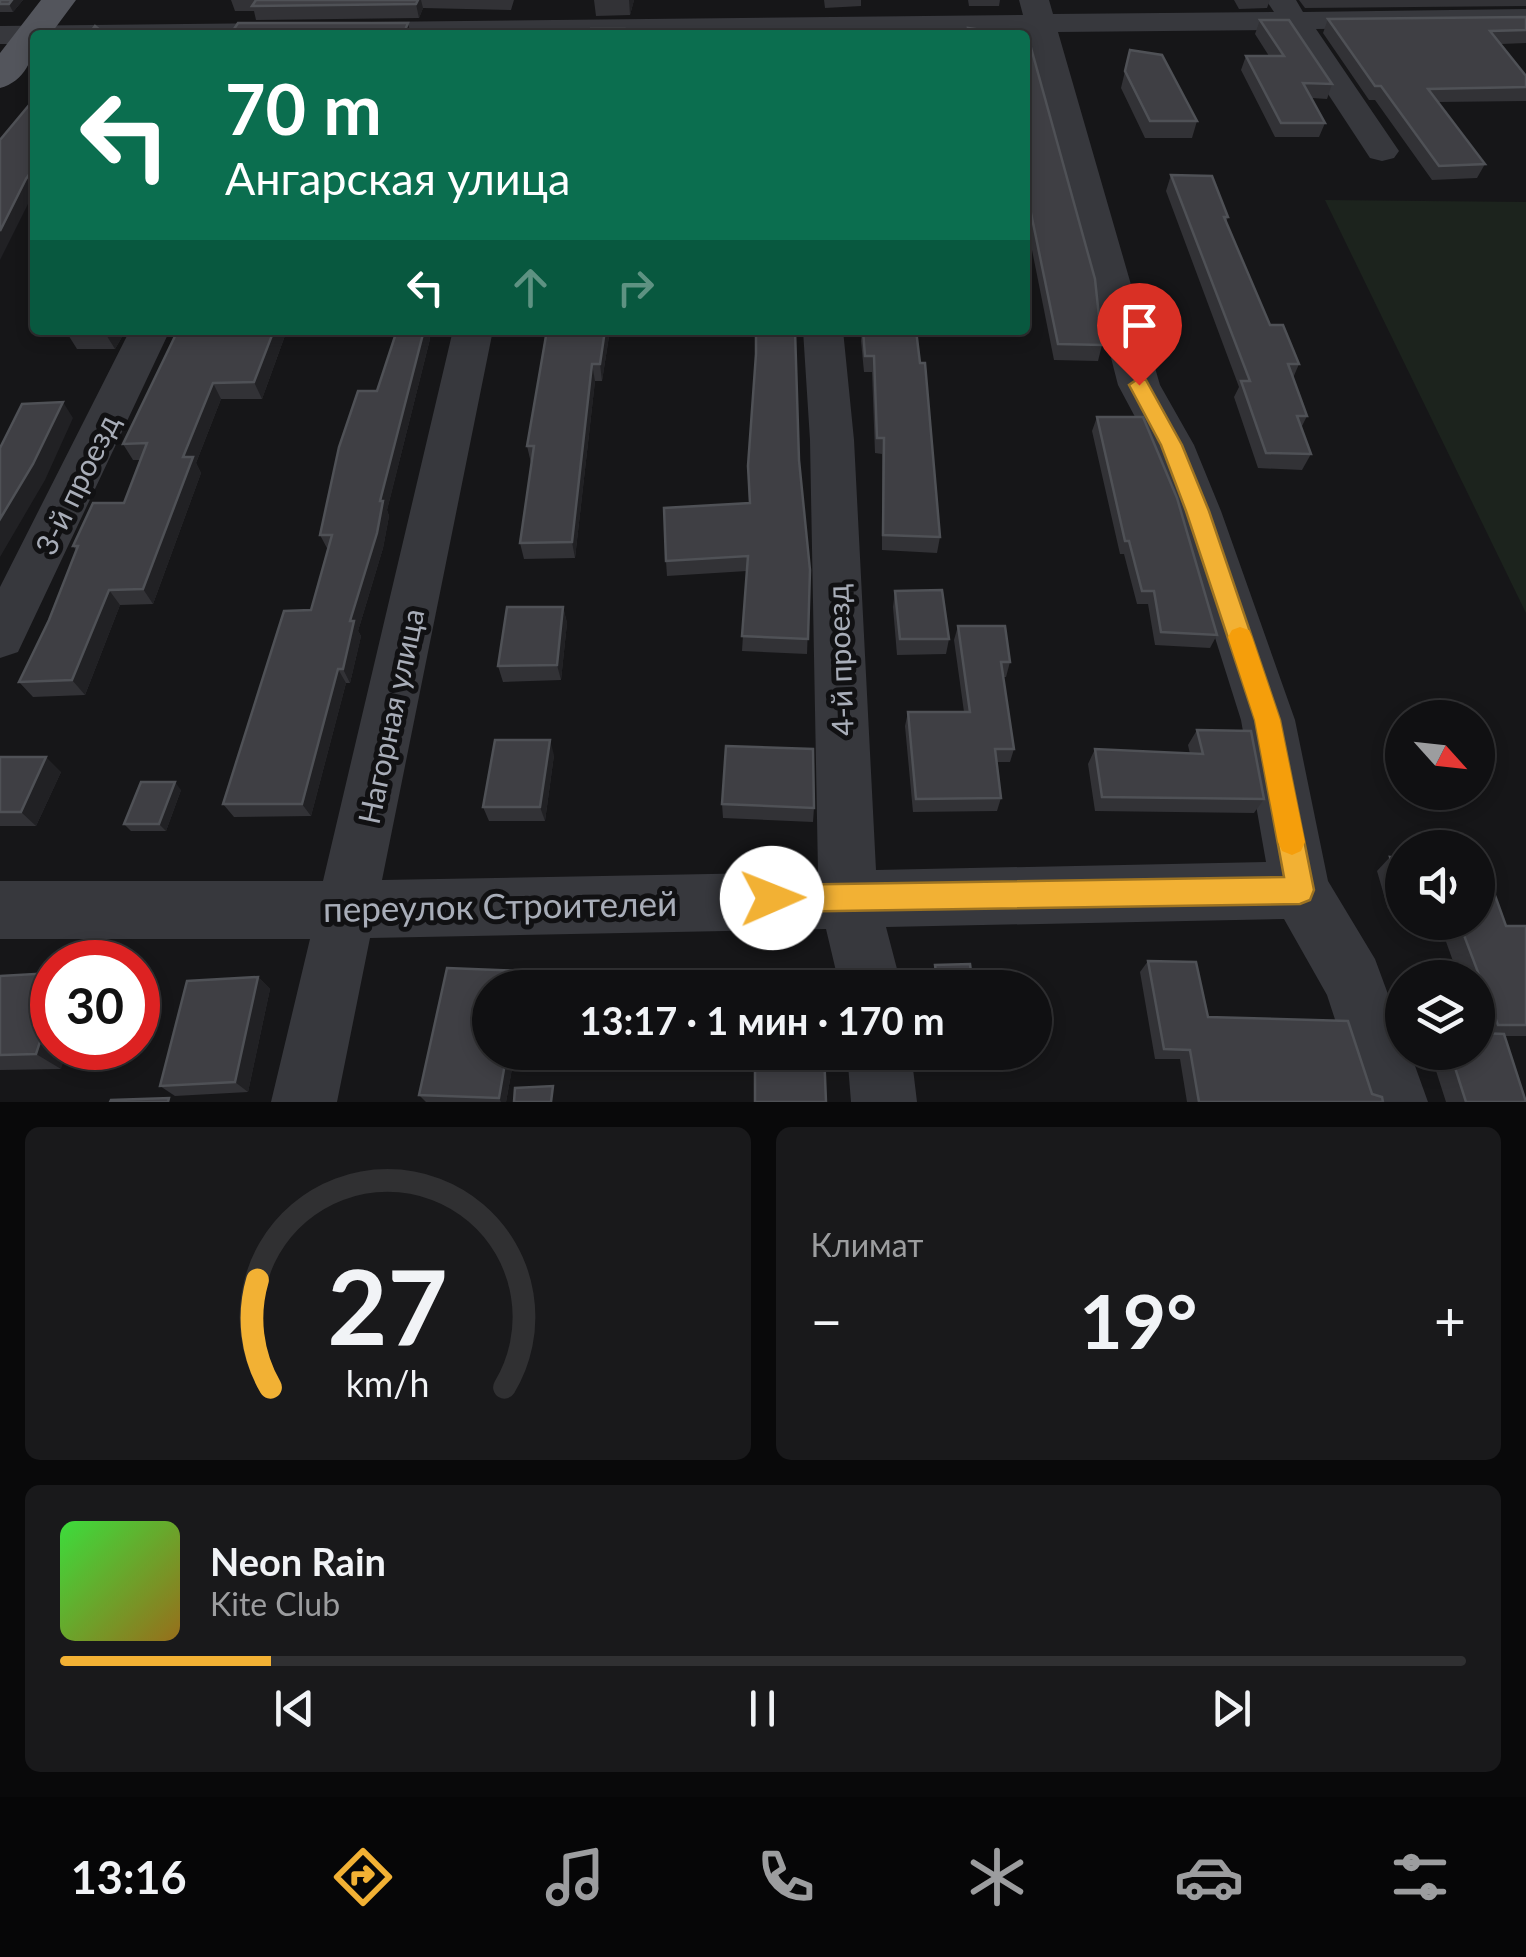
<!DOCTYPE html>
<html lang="ru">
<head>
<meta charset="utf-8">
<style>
	:root { --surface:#101012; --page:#19191b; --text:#f1f3f6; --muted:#9c9d9f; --line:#303032; --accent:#f2b134 }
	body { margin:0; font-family:Lato,sans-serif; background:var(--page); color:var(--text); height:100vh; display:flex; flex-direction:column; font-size:38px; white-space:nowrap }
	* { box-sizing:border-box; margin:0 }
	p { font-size:32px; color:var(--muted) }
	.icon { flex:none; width:55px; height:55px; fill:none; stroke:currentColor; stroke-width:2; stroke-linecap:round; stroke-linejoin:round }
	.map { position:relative; height:1102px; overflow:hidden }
	.drawer { display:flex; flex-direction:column; gap:25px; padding:25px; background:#09090a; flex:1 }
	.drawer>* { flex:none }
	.guide { position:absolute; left:30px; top:30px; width:1000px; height:305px; border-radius:10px; box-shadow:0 5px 15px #0003,0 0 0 2px var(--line); background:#0b6e4f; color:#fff; overflow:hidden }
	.needle { width:65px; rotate:117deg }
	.buttons { position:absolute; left:1385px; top:700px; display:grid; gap:20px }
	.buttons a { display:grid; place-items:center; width:110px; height:110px; border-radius:50%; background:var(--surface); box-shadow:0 5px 15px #0003,0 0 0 2px var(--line); font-size:50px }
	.speed { position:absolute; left:30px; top:940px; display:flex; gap:20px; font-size:50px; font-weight:700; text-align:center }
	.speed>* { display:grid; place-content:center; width:130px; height:130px; border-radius:50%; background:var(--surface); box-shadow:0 5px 15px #0003,0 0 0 2px var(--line); line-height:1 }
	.speed .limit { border:15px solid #d22; background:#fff; color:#111 }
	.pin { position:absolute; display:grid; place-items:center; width:85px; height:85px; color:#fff; margin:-102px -42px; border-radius:50% 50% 50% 0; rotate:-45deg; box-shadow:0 0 10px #0007 }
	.pin .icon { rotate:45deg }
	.me { position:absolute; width:110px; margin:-55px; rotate:89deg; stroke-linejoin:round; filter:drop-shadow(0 0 8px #0008) }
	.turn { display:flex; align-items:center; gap:35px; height:210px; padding:0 30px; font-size:45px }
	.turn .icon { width:130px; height:130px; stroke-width:2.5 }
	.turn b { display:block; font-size:70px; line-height:85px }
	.lanes { display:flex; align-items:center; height:95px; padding:0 30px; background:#0003; justify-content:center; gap:50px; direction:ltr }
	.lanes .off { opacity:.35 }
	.big { font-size:75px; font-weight:700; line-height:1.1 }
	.drawer .widget { flex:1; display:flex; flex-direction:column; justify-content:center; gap:15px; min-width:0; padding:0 35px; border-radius:15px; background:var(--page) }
	.drawer .dial { align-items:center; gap:0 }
	.dial svg { height:260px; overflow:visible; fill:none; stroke:var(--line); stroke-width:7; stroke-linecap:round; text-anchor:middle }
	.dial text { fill:var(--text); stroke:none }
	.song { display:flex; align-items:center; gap:30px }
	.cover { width:120px; height:120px; border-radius:15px; background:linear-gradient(135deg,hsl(120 70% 55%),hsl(40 70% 35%)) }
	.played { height:10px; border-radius:5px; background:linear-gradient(90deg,var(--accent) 15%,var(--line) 15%) }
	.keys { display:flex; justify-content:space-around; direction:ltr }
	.heat { display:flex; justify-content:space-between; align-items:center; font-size:55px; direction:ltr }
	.drawer .tiles { flex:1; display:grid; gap:25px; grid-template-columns:1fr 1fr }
	.widget:last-child { grid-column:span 2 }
	.trip { position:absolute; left:472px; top:970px; width:580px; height:100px; border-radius:50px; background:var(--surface); box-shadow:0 5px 15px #0003,0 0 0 2px var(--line); font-weight:700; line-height:100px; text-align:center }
	.tabs { display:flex; height:160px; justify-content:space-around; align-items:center; background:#060607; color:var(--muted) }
	.tabs .icon { width:70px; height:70px }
	.tabs .selected { color:var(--accent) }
	.tabs b { font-size:45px; color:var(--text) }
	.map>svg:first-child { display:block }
	.green { fill:#1c231d }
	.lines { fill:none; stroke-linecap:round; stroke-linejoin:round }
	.minor { fill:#37383d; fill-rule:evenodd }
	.major { fill:#53555c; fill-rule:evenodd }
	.wall { fill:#323236 }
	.shaded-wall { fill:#212124 }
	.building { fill:#3f3f44; stroke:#4f5156; stroke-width:2.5 }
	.route { fill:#f2b134; stroke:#9d7322; stroke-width:2.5 }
	.slow { fill:#f59e0b }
	.labels { text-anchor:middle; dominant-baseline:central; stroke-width:10; stroke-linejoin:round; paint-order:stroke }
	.street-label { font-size:30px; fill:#a8adb8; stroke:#111113 }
	.near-street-label { font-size:35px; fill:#a8adb8; stroke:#111113 }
</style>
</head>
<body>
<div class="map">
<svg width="1526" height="1102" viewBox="0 0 1526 1102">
	<rect width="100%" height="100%" fill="#161618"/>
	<path class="green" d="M1325 200 1526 202V613Z"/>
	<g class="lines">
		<path class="minor" d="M1019 0H1049L1053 14 1274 12 1266 0H1296L1303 12 1526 9V27L1316 29 1399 151 1394 158 1382 161 1370 158 1286 30 1058 32 1160 385 1194 445 1221 511 1295 720 1328 881 1375 959 1402 1032V1052H1410L1428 1102H1362L1327 995 1284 919 886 927 902 988H840L826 929 370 938 337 1102H271L310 939H0V881H323L453 330H493L382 880 818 872 810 440 803 330H843L854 440 876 870 1266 862 1241 720 1175 511 1150 445 1118 385 1028 33 35 35V44H0V26L1023 15Z
			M130 330H170L18 652 0 658V587Z
			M847 1052H911L917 1102H851Z"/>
		<path class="major" d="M41 0H76L50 35H35C35 58 24 82 0 88V53Z"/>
	</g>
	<path class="wall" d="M0 0H23L13 12H0Z
		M231 0H514L511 10 423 8 419 18 256 20 254 11H235Z
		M594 0H634L630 15 596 16Z
		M824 0H861V6L825 8Z
		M968 0H1000L999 6H969Z
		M1234 0H1270L1267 8 1239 9Z
		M1299 0H1526V6L1305 8Z
		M1526 17V43L1501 44 1526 76V101L1438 102 1485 164 1477 178 1432 180 1375 100H1369L1323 33 1328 19Z
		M1260 20 1332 84 1327 99 1312 98 1325 123 1319 137H1275L1241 70 1246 56H1269L1255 34Z
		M1025 36 1102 345 1098 361 1054 360 1025 215Z
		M1130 50 1197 121 1192 138H1145L1121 88Z
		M1171 175 1228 217 1226 223 1270 325 1299 364 1293 378 1307 416 1301 428 1311 454 1302 470 1258 468 1234 397 1239 387 1166 191Z
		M126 330 115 349H77L67 333Z
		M287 330 262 399H221L196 463 201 473 153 604 120 605 85 695 33 697 19 682 49 620 76 550 73 546 124 503 140 460H133L123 444Z
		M397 330H428L430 339 387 510 389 516 383 548 358 631 361 636 350 683H346L311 816 234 817 223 804 311 610 328 550 320 535 377 391Z
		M544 330H610L602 381H595L575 558 524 559 520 543 531 463 527 446 546 331Z
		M862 330H916L940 537 937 553 882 550V454L875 453 872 372H864L861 341Z
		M756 354 799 460 810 570 807 654 742 651 747 571 667 576 666 561 749 503 748 466Z
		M1097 417 1217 635 1210 648 1155 645 1148 604H1137L1124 554H1120L1092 431Z
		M895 591 949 639 946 654 897 655 893 607Z
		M563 607 567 623 561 680 503 682 498 666Z
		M958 626 1010 662 1006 677H1003L1014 749 1010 762H996L1001 798 997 811 913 812 905 726 908 712H964L954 640Z
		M1197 730 1264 799 1254 813 1095 811 1088 764 1095 749 1190 754 1188 745Z
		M554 755 545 821H489L483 807Z
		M0 757 61 772 36 826H0Z
		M181 790 166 831H131L124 824Z
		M722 804 814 808 813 822 723 818Z
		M1390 857 1402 858V910L1388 909 1377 871Z
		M1439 922H1478L1506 926H1526V1036H1505L1526 1102H1446L1430 1052H1478L1479 1033 1478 1028V978H1459Z
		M1148 961 1208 1017 1372 1094 1383 1102H1187L1180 1059H1155L1140 972Z
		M935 965 973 988H935L933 971Z
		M447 968 522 971 527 983 526 988H490V1052H515L506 1102H426L419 1095Z
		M0 976 61 1069 0 1070Z
		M258 977 270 989 248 1092 175 1096 160 1086Z
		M579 1052H670L669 1068H583L578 1058Z"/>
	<path class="shaded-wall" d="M12 0H23L13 12 9 4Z
		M418 0H421L423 8 419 18 416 4Z
		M629 0H634L630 15Z
		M408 23 411 35H403Z
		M35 166V190L0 260V231L26 179Z
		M107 330H126L115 349 105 333Z
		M274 330H287L262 399 254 382Z
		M424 330H428L430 339 387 510 389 516 383 548 358 631 361 636 350 683 343 669 350 621Z
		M605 330H610L602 381 600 364Z
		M592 364 595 381 575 558 572 542Z
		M213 383 221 399 196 463 201 473 153 604 143 589 183 457Z
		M63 402 73 418 45 480 0 557V519Z
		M109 590 120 605 85 695 72 680Z
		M563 607 567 623 561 680 557 665Z
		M338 669 346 683 311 816 302 804Z
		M550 740 554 755 545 821 540 807Z
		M46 757 61 772 36 826 21 812Z
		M175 782 181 790 166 831 159 824Z
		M522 971 527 983 526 988H519Z
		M258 977 270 989 248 1092 235 1082Z
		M52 1005V1048H68L61 1069 36 1054Z
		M507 1052H515L506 1102H501L499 1098Z"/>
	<path class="building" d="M0 0H12L9 4H0Z
		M256 0H418L416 4 252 6Z
		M1526 17V30L1490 31 1526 76V87L1428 89 1485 164 1439 166 1381 86H1375L1328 19Z
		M1260 20H1289L1332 84 1303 83 1325 123H1281L1246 56H1284Z
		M238 23H408L403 35H230Z
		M95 26 106 35H88Z
		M968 28 1017 35H969Z
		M591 29H624L622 35H590Z
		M1025 36 1028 37 1095 279 1102 345 1058 344 1025 184Z
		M1130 50 1162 55 1197 121H1150L1125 71Z
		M35 98V147L33 149H35V166L26 179 0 231V140Z
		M1171 175 1212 176 1228 217H1224L1270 325H1283L1299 364H1288L1307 416H1297L1311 454 1266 453 1241 381H1250Z
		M69 330H107L105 333H67Z
		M178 330H274L254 382 213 383 183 457H193L143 589 109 590 72 680 19 682 49 620 78 546H73L93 503H124L147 443 123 444Z
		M397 330H424L380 501H383L377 533 350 621H354L343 669H338L302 804H223L284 611 311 610 332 535H320L339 447 358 391H377Z
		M547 330H605L600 364H592L572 542 520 543 534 446H527Z
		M756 330H795L799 460 810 570 808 639 742 636 748 556 666 561 664 508 750 503 748 466 756 354Z
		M863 330H916L920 363H925L940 537 883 535 884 438H877L874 356H865Z
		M63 402 33 464 0 519V448L22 404Z
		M1097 417H1143L1177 498 1217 635 1161 632 1154 591H1142L1129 541H1125Z
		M942 590 949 639H900L895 591Z
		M507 607H563L557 665 498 666Z
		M958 626H1005L1010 662H1001L1014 749H995L1001 798 916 799 908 712H970Z
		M1197 730 1251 731 1264 799 1102 797 1095 749 1203 754Z
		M495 740H550L540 807H483Z
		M726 746 813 749 814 808 722 804Z
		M0 757H46L21 812H0Z
		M141 782H175L159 824H124Z
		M1390 857 1402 858V896Z
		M1478 862H1483L1506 926H1526V1025H1498L1459 922H1478Z
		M1148 961 1196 962 1208 1017 1348 1021 1372 1094 1382 1097 1383 1102H1199L1190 1050 1164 1049Z
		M970 964 973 988H938L935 965Z
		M447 968 522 971 519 988H490V1052H507L499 1098 419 1095Z
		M586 970H671L670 988H585Z
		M52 973V1005L36 1054 0 1055V976Z
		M258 977 235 1082 160 1086 187 981Z
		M1478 1033 1504 1034 1526 1102H1466L1450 1052H1478Z
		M579 1052H667V1058H578Z
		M755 1052H824L826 1102H755Z
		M553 1086 551 1102H514L515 1088Z
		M169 1098 168 1102H110L111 1100Z"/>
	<path class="route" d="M1139 378 1146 380 1182 445 1209 511 1280 720 1314 890 1310 900 1300 904 772 912 762 908 757 898 762 889 772 885 1284 877 1255 720 1186 511 1161 445 1129 385Z"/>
	<path class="slow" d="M1240 627 1249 630 1252 637 1280 720 1305 842 1301 851 1292 855 1282 851 1278 842 1255 720 1228 637 1232 630Z"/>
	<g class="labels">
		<g class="street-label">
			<text transform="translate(76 484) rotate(-64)">3-й проезд</text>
			<text transform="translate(839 660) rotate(-92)">4-й проезд</text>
			<text transform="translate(390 716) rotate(-78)">Нагорная улица</text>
		</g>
		<g class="near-street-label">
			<text transform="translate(500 905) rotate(-1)">переулок Строителей</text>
		</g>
	</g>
</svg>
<div class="buttons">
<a><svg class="needle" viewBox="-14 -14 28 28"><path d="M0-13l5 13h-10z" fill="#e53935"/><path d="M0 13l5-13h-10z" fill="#9c9d9f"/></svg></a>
<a><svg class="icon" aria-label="sound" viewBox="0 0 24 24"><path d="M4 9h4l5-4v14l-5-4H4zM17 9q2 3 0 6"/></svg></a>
<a><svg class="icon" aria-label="layers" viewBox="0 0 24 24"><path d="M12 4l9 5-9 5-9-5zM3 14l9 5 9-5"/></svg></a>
</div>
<div class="speed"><div class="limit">30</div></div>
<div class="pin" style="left:1139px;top:385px;background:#d93025"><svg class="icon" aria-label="arrive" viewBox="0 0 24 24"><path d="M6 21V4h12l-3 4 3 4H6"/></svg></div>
<svg class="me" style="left:772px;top:898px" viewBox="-20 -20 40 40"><circle r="19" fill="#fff"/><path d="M0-13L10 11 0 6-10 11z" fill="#f2b134"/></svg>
<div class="trip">13:17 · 1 мин · 170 m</div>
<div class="guide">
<div class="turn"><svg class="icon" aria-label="left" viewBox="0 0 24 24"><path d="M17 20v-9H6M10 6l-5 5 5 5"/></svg><div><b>70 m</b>Ангарская улица</div></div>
<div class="lanes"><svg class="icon" aria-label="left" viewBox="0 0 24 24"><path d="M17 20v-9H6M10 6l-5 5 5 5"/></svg><svg class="icon off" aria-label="ahead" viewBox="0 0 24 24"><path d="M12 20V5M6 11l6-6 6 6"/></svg><svg class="icon off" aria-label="right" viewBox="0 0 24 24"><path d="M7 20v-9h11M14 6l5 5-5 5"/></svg></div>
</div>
</div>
<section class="drawer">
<div class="tiles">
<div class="widget dial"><svg viewBox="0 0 100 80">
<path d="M14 69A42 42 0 1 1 86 69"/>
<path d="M14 69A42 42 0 0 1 10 36" stroke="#f2b134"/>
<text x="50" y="56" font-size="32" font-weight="700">27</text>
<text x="50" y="72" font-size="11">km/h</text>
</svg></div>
<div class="widget"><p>Климат</p>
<div class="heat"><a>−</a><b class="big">19°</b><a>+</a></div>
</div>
<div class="widget">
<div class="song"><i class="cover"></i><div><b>Neon Rain</b><p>Kite Club</p></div></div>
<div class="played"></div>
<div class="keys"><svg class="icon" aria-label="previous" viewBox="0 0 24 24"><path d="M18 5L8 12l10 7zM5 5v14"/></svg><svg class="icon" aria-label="pause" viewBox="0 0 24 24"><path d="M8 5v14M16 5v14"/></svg><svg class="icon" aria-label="next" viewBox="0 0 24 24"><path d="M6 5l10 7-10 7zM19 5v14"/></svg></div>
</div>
</div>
</section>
<nav class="tabs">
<b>13:16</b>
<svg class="icon selected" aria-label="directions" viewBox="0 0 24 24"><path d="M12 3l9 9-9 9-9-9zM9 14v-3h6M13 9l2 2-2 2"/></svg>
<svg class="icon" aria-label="music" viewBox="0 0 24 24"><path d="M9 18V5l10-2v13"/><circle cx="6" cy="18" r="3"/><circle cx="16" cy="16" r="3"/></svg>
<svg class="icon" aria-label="phone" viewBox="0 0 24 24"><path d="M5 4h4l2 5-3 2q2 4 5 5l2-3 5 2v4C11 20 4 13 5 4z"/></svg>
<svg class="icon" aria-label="climate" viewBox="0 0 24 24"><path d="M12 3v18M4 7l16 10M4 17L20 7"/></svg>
<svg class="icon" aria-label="car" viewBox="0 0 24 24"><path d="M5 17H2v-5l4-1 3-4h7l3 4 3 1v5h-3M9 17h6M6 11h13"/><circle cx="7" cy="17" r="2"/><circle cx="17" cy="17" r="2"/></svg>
<svg class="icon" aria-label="filters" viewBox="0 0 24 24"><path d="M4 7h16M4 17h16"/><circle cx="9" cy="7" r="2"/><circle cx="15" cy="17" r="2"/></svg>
</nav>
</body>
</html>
